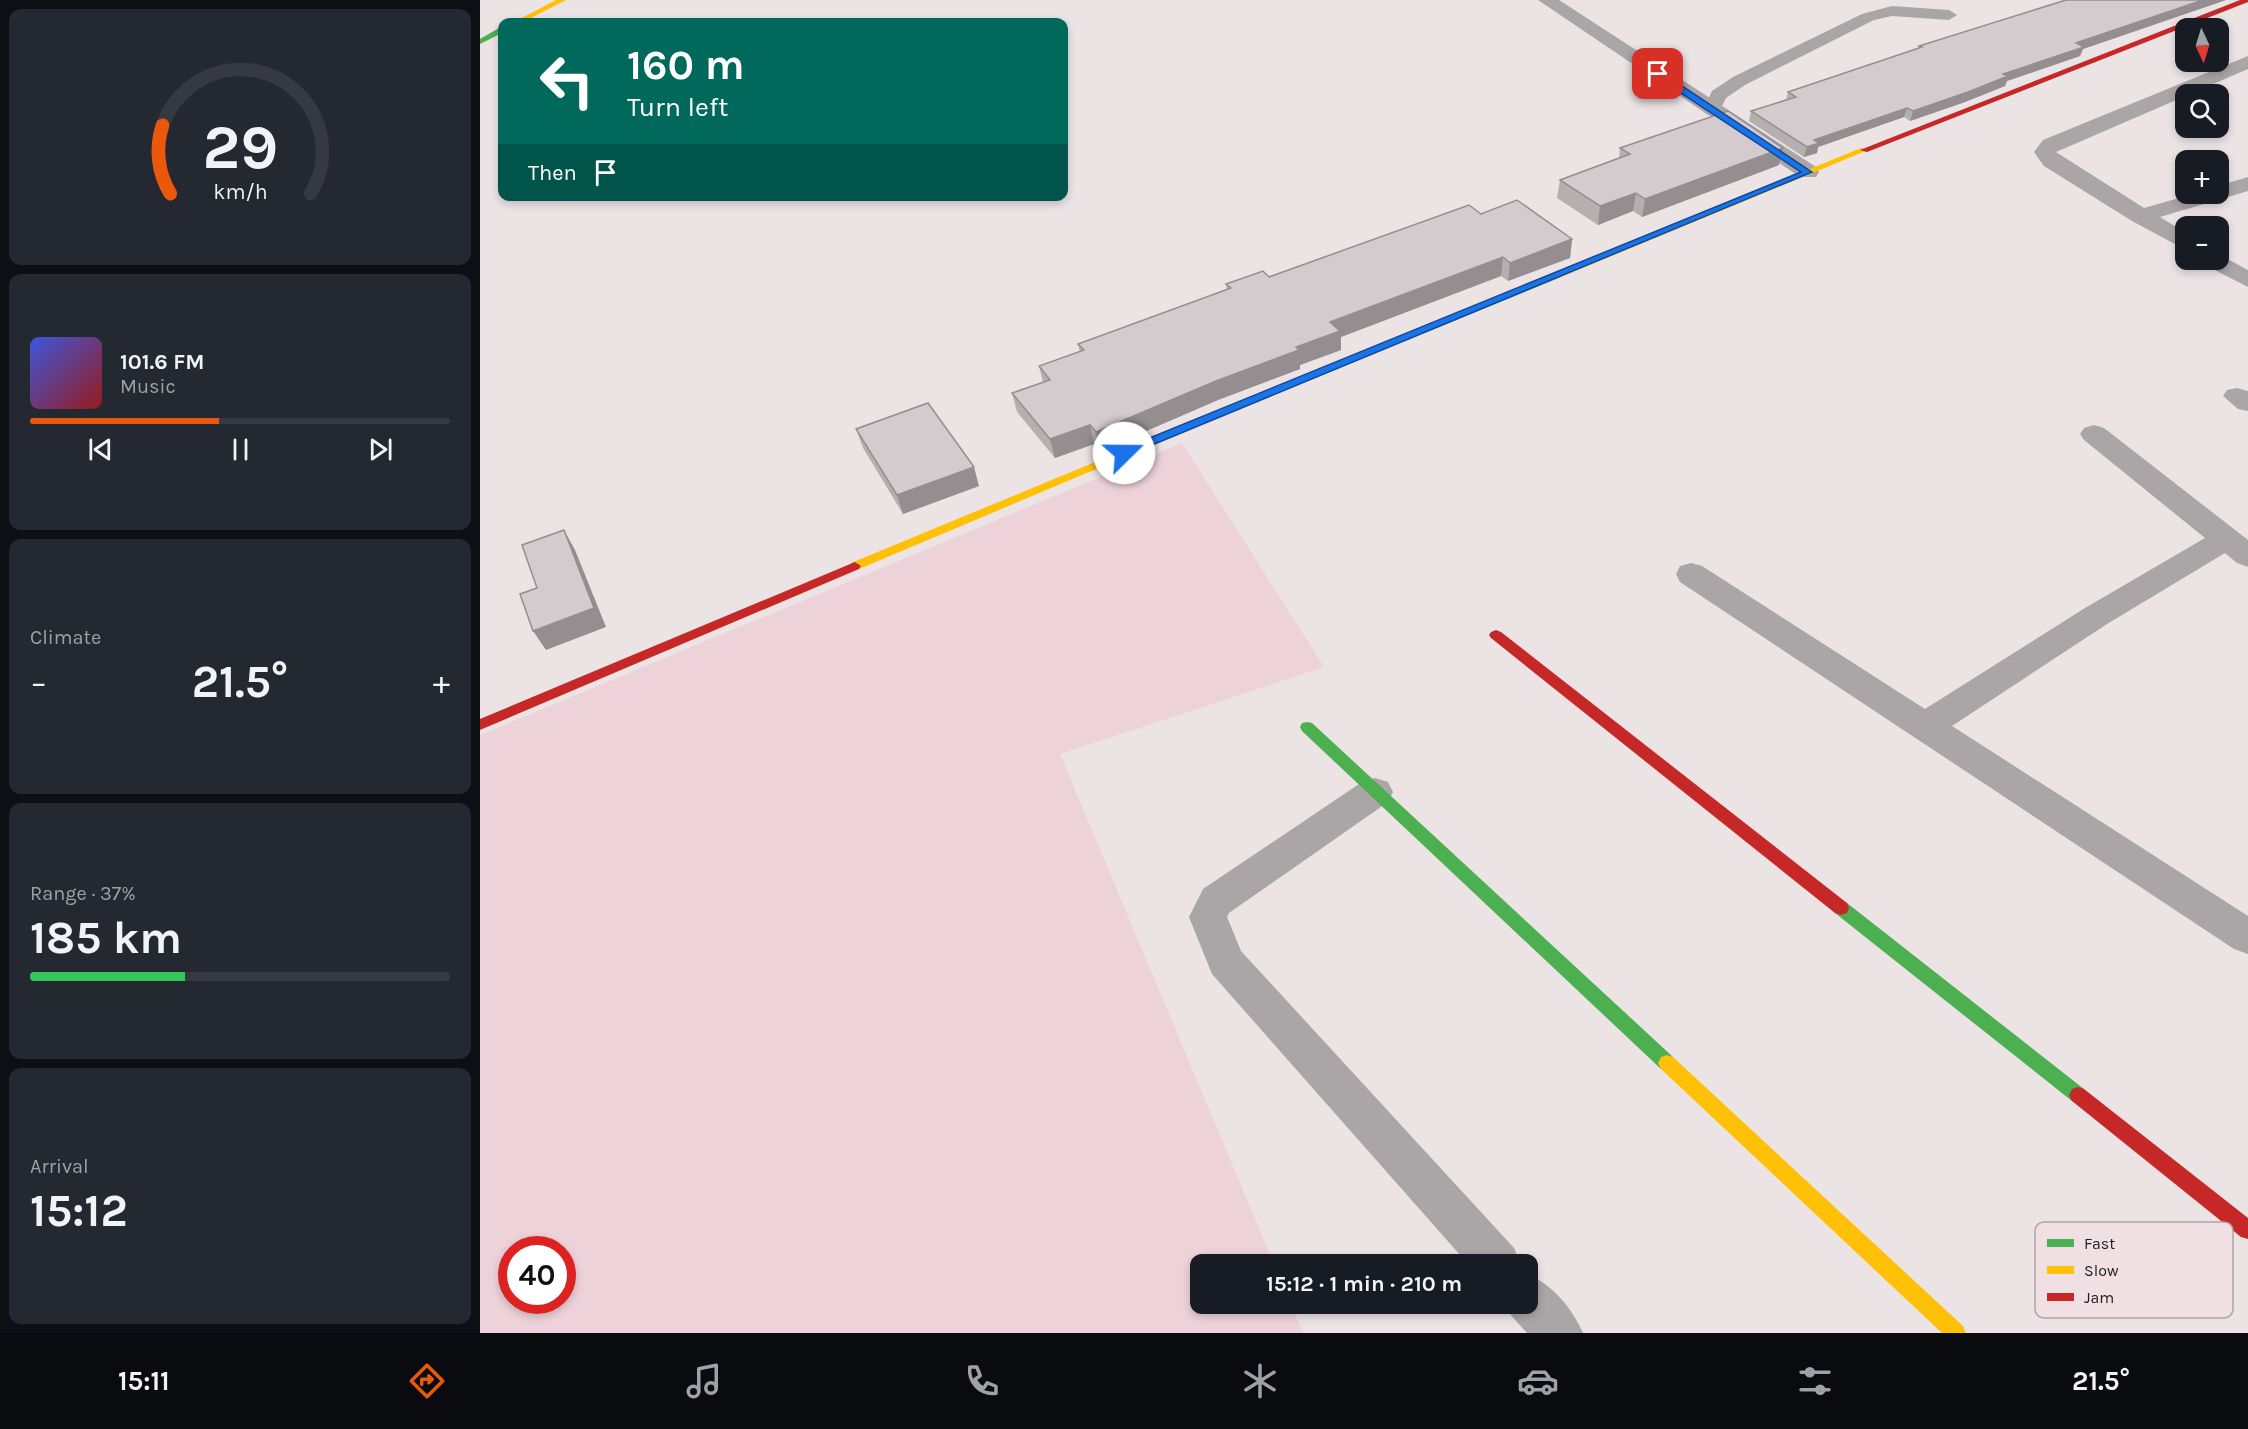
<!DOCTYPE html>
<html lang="en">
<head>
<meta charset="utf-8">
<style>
	:root { --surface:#171b24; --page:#242831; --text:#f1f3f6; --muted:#9ea1a6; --line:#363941; --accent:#ea580c }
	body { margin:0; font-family:Karla,sans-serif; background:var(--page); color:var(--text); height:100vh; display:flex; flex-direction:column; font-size:22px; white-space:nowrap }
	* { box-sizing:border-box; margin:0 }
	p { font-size:20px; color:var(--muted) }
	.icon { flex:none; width:33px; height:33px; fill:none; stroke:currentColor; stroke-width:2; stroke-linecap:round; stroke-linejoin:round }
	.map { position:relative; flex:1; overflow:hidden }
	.side { display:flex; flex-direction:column; gap:9px; padding:9px; background:#0d0f14; width:480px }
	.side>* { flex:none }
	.hud { position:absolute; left:18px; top:18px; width:570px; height:183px; border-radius:12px; box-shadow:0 3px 9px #0003; background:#00695c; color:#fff; overflow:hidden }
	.needle { width:39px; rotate:176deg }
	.buttons { position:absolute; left:1695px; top:18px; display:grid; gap:12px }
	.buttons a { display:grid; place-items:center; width:54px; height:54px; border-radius:12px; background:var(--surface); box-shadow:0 3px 9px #0003; font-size:30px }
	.speed { position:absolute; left:18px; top:1236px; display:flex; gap:12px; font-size:30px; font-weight:700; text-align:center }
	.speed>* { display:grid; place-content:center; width:78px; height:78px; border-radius:50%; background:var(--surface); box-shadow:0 3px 9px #0003; line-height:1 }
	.speed .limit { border:9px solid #d22; background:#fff; color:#111 }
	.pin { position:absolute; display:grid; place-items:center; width:51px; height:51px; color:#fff; margin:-26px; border-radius:12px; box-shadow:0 3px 9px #0006 }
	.me { position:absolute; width:66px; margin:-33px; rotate:68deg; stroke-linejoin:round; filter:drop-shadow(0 0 4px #0008) }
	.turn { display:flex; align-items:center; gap:21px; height:126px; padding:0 30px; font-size:27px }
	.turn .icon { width:78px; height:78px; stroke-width:2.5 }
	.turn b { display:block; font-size:42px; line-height:51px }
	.then { display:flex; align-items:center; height:57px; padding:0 30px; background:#0003; gap:12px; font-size:22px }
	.big { font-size:45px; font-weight:700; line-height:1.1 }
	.side .card { flex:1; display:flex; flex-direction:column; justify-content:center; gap:9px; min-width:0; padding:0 21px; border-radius:12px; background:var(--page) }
	.side .dial { align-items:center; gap:0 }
	.dial svg { height:156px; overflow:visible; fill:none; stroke:var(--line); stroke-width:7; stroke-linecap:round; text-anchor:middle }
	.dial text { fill:var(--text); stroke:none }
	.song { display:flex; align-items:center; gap:18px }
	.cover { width:72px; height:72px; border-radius:9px; background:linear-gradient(135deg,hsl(230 70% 55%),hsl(0 70% 35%)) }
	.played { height:6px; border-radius:3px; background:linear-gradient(90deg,var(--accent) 45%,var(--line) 45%) }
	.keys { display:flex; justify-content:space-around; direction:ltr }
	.heat { display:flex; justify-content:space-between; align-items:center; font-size:33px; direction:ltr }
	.charge { height:9px; border-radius:4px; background:linear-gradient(90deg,#34c759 37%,var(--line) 0) }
	.trip { position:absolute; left:710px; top:1254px; width:348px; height:60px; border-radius:12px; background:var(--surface); box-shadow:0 3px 9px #0003; font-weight:700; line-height:60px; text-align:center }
	.tab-bar { display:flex; height:96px; justify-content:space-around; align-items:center; background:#090b0e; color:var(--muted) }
	.tab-bar .icon { width:42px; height:42px }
	.tab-bar .active { color:var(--accent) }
	.tab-bar b { font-size:27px; color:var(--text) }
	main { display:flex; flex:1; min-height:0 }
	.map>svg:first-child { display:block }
	.green { fill:#edd2d9; fill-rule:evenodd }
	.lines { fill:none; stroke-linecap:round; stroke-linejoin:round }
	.lane { fill:#aaa5a6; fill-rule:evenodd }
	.street { fill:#aaa5a6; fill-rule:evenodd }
	.fast { fill:#4caf50; fill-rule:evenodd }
	.slow { fill:#ffc107; fill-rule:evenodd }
	.jam { fill:#c62828; fill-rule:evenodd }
	.wall { fill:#b5afb0 }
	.shaded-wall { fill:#948e90 }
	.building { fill:#d3cbcd; stroke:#948e90; stroke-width:1.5 }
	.route { fill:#1a73e8; stroke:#114b97; stroke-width:1.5 }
	.key { fill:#f0dfe3; stroke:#b2a4a8; stroke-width:1.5 }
	.key-label { font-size:16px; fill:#221c1e }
</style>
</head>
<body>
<main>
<section class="side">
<div class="card dial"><svg viewBox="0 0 100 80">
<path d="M14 69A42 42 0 1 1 86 69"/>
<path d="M14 69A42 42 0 0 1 10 34" stroke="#ea580c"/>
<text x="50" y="56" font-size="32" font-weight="700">29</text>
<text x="50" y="72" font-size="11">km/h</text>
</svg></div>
<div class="card">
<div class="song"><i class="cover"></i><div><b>101.6 FM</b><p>Music</p></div></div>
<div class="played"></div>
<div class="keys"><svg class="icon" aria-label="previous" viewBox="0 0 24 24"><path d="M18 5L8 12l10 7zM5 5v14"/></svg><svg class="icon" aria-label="pause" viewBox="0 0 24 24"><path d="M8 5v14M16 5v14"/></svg><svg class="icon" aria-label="next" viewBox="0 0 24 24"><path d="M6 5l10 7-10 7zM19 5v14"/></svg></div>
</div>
<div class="card"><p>Climate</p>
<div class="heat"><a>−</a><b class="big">21.5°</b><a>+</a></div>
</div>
<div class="card"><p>Range · 37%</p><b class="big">185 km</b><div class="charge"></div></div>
<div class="card"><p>Arrival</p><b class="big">15:12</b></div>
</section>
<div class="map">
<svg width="1768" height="1333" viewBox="0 0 1768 1333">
	<rect width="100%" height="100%" fill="#ece3e5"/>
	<path class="green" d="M702 443 844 667 580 754 794 1264H720V1304H811L823 1333H0V735ZM32 1250H82V1300H32Z"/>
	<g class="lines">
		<path class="lane" d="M1412 6 1469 10 1477 15 1469 20 1412 16 1394 20 1265 85 1246 98 1238 114H1226L1223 110 1232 91 1253 77 1382 14Z"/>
		<path class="street" d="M1058 0H1079L1336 167 1339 172 1336 177H1320Z
			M1768 56V69L1576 152 1664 208 1713 194H1738V186L1768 177V191L1680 217 1706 233V250L1652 221 1564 166 1554 152 1563 140Z
			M1738 254 1768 270V287L1725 265 1721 260H1738Z
			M1757 388 1768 391V411L1758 409 1743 396 1747 390Z
			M1614 425 1624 428 1768 540V567L1757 563 1745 553 1627 624 1472 726 1768 916V954L1754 949 1200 582 1196 574 1200 566 1211 563 1222 566 1445 709 1605 608 1725 538 1604 440 1600 434 1604 428Z
			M895 778 908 782 913 792 908 802 749 913 747 917 761 951 1034 1248 1041 1264H988L732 974 709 917 723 889 882 782Z
			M1047 1274C1072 1284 1092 1308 1103 1333H1047L1030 1314 1026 1304H1047Z"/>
		<path class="fast" d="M19 28H22V33L0 44V39Z
			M1077 272 1082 275 1081 277 735 419H727L725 417Z
			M827 722 832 723 1193 1057 1196 1063 1193 1069 1187 1071 1181 1069 822 731 820 727 822 723Z
			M1361 901 1367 903 1604 1089 1607 1095 1604 1101 1598 1103 1592 1101 1355 913 1353 908 1355 903Z"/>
		<path class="slow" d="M76 0H86L43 22H34Z
			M1381 148 1388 150 1081 277 1077 278 1072 275Z
			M731 414 735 415V419L379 569 375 570 369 566 371 563Z
			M1187 1055 1193 1057 1483 1326 1486 1333H1462L1181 1069 1178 1063 1181 1057Z"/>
		<path class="jam" d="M1760 0H1768V2L1387 152 1380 150Z
			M375 562 381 566 379 569 0 730V719Z
			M1016 630 1021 632 1367 903 1369 908 1367 913 1361 915 1355 913 1011 638 1009 635 1011 632Z
			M1598 1087 1604 1089 1768 1218V1239L1761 1237 1592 1101 1589 1095 1592 1089Z"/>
	</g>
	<path class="wall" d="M1586 0H1746L1603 49 1600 56 1527 81 1525 86 1485 102 1430 121 1424 117 1338 147 1337 153 1324 157 1269 121 1271 111 1306 100 1308 92 1439 48V46Z
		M1140 148 1299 165 1162 217 1153 211 1118 225 1077 198 1080 180 1139 158Z
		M1001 214 1092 239 1090 258 1028 281 1021 276 861 337V350L820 365V369L738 400 620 451 614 444 575 458 537 412 532 393 563 382 559 366 600 352 598 344 747 290 746 284 789 277Z
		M376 429 499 486 423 514 383 448Z"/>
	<path class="shaded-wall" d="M1723 0H1746L1603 49 1600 56 1527 81 1525 86 1485 102 1430 121 1433 111 1596 43Z
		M1427 108 1424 117 1338 147 1337 153 1324 157 1327 147 1334 140Z
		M1303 148 1299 165 1162 217 1165 199Z
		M1156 193 1153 211 1118 225 1120 206Z
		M1092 239 1090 258 1028 281 1030 263Z
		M1023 257 1021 276 861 337V350L820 365V369L738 400 620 451 616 432 816 347 850 322Z
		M610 425 614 444 575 458 570 439Z
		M494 467 499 486 423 514 417 495Z
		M84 530 95 550 126 627 66 650 53 631Z"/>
	<path class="building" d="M1586 0H1723L1596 43 1604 47 1523 74 1528 76 1488 92 1433 111 1427 108 1334 140 1339 143 1327 147 1271 111 1316 97 1308 92 1442 47 1439 46Z
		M1248 111 1303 148 1165 199 1156 193 1120 206 1080 180 1150 154 1140 148Z
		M1037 200 1092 239 1030 263 1023 257 850 322 860 331 816 347 819 350 736 381 616 432 610 425 570 439 532 393 570 380 559 366 604 350 598 344 751 288 746 284 783 271 789 277 989 205 1001 214Z
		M448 403 494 467 417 495 376 429Z
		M84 530 114 608 53 631 40 594 57 588 42 545Z"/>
	<path class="route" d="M1175 72H1181L1332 172 648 455H640V450L1321 172 1175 76Z"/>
	<rect x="1555" y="1222" width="198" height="96" rx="9" class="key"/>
	<rect x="1567" y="1239" width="27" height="8" fill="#4caf50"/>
	<rect x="1567" y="1266" width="27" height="8" fill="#ffc107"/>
	<rect x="1567" y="1293" width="27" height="8" fill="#c62828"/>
	<g class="key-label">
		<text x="1604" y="1249">Fast</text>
		<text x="1604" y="1276">Slow</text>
		<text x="1604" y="1303">Jam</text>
	</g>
</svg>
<div class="buttons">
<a><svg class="needle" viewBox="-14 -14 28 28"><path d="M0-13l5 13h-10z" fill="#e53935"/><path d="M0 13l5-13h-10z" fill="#9ea1a6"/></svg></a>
<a><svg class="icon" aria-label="search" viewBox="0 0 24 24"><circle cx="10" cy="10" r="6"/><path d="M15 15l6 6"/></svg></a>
<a>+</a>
<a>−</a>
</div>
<div class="speed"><div class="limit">40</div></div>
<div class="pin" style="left:1178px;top:74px;background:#d93025"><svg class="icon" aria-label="arrive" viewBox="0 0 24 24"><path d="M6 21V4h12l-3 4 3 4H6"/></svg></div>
<svg class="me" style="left:644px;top:453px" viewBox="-20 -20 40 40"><circle r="19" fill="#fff"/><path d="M0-13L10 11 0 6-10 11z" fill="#1a73e8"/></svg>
<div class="trip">15:12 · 1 min · 210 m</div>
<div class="hud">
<div class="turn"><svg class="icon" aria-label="left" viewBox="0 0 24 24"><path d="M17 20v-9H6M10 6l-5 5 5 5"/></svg><div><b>160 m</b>Turn left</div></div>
<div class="then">Then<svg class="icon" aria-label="arrive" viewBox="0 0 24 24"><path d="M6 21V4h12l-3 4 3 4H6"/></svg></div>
</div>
</div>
</main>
<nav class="tab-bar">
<b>15:11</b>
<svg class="icon active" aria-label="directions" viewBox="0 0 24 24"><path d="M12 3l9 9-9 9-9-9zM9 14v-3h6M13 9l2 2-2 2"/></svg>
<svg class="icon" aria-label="music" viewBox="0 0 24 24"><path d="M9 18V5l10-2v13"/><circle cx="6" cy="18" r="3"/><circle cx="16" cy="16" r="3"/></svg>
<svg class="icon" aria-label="phone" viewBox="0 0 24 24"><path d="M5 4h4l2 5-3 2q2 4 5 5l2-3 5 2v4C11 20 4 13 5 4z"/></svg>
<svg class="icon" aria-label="climate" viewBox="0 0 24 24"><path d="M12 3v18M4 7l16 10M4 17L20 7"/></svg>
<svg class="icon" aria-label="car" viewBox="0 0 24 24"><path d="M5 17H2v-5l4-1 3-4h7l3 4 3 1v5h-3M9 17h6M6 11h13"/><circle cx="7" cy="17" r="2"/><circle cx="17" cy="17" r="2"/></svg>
<svg class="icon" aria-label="filters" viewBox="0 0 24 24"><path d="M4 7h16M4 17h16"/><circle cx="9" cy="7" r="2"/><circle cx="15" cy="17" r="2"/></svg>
<b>21.5°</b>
</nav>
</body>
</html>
